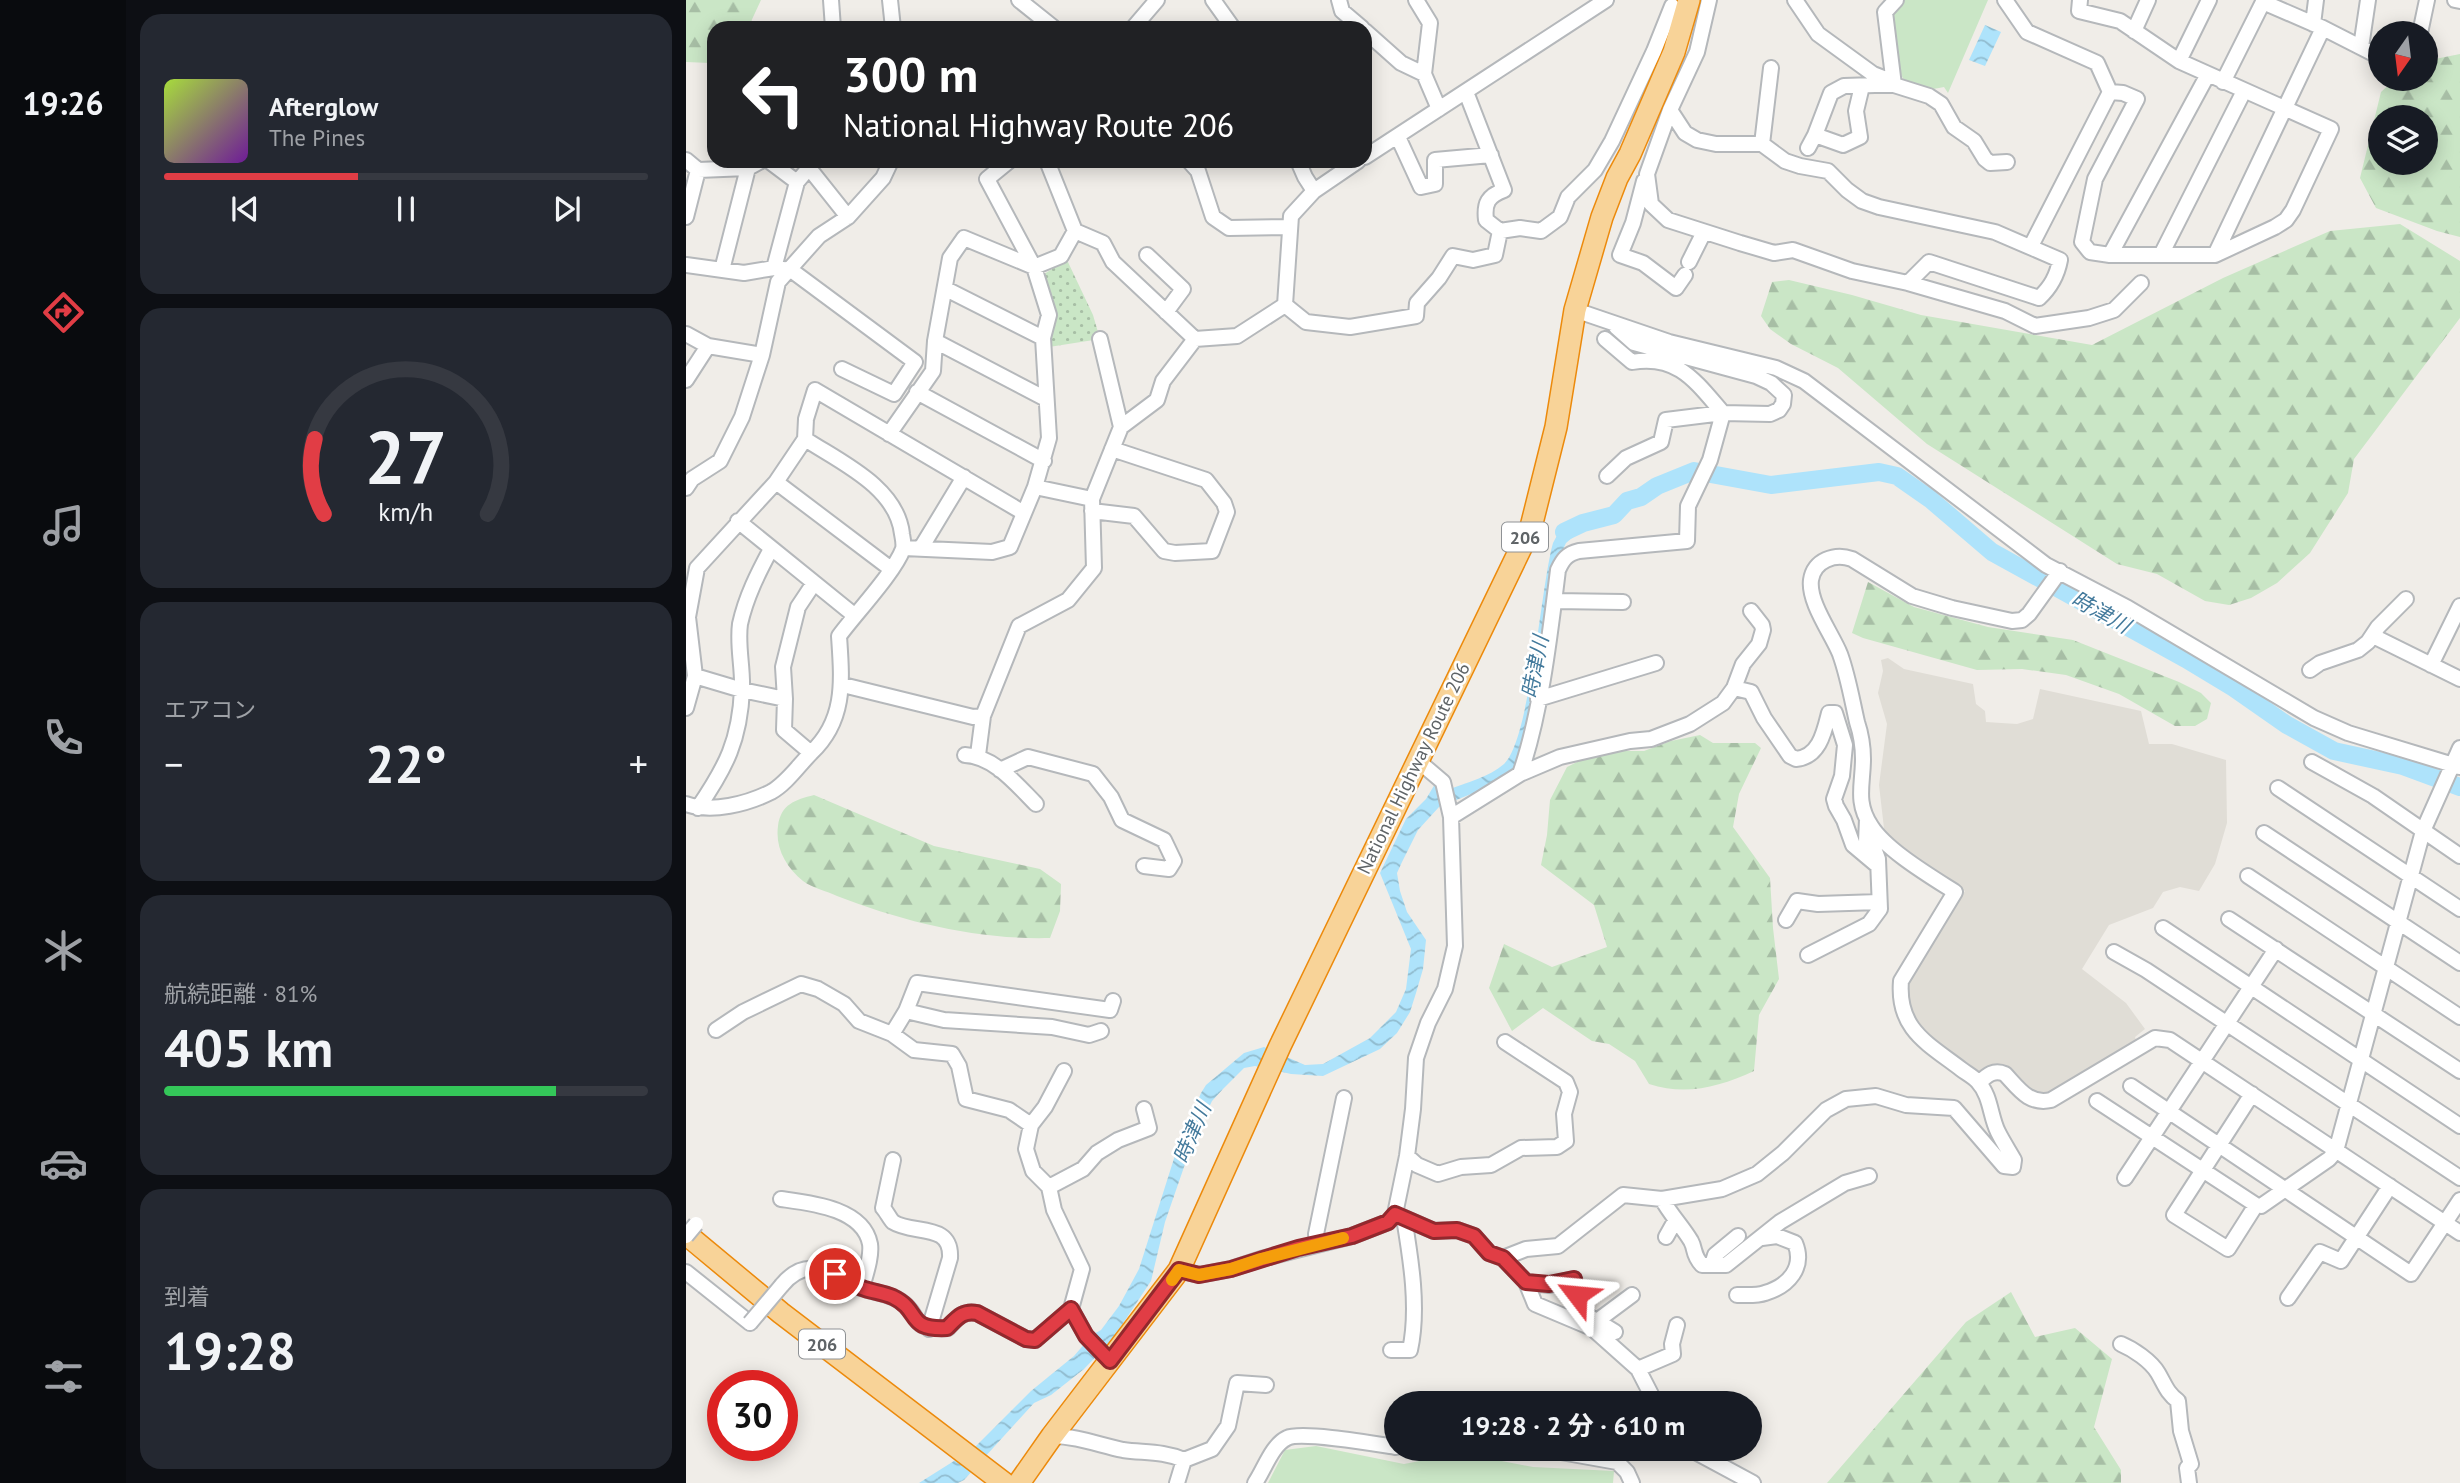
<!DOCTYPE html>
<html lang="ja">
<head>
<meta charset="utf-8">
<style>
	:root { --surface:#171b24; --page:#242831; --text:#f1f3f6; --muted:#9ea1a6; --line:#363941; --accent:#e13d45 }
	body { margin:0; font-family:"PT Sans","Noto Sans JP",sans-serif; background:var(--page); color:var(--text); height:100vh; display:flex; flex-direction:column; font-size:26px; white-space:nowrap }
	* { box-sizing:border-box; margin:0 }
	p { font-size:23px; color:var(--muted) }
	.icon { flex:none; width:38px; height:38px; fill:none; stroke:currentColor; stroke-width:2; stroke-linecap:round; stroke-linejoin:round }
	.map { position:relative; flex:1; overflow:hidden }
	.panel { display:flex; flex-direction:column; gap:14px; padding:14px; background:#0d0f14; width:560px }
	.panel>* { flex:none }
	.top-card { position:absolute; left:21px; top:21px; width:665px; height:147px; border-radius:21px; box-shadow:0 4px 18px #0003; background:#202124; color:#fff; overflow:hidden }
	.needle { width:46px; rotate:194deg }
	.tools { position:absolute; left:1682px; top:21px; display:grid; gap:14px }
	.tools a { display:grid; place-items:center; width:70px; height:70px; border-radius:50%; background:var(--surface); box-shadow:0 4px 18px #0003; font-size:35px }
	.speed { position:absolute; left:21px; top:1370px; display:flex; gap:14px; font-size:35px; font-weight:700; text-align:center }
	.speed>* { display:grid; place-content:center; width:91px; height:91px; border-radius:50%; background:var(--surface); box-shadow:0 4px 18px #0003; line-height:1 }
	.speed .limit { border:10px solid #d22; background:#fff; color:#111 }
	.pin { position:absolute; display:grid; place-items:center; width:60px; height:60px; color:#fff; margin:-30px; border:4px solid #fff; border-radius:50%; box-shadow:0 2px 7px #0007 }
	.me { position:absolute; width:77px; margin:-38px; rotate:299deg; stroke-linejoin:round; filter:drop-shadow(0 0 5px #0008) }
	.turn { display:flex; align-items:center; gap:24px; height:147px; padding:0 21px; font-size:32px }
	.turn .icon { width:91px; height:91px; stroke-width:2.5 }
	.turn b { display:block; font-size:49px; line-height:60px }
	.big { font-size:52px; font-weight:700; line-height:1.1 }
	.panel .card { flex:1; display:flex; flex-direction:column; justify-content:center; gap:10px; min-width:0; padding:0 24px; border-radius:21px; background:var(--page) }
	.panel .dial { align-items:center; gap:0 }
	.dial svg { height:182px; overflow:visible; fill:none; stroke:var(--line); stroke-width:7; stroke-linecap:round; text-anchor:middle }
	.dial text { fill:var(--text); stroke:none }
	.song { display:flex; align-items:center; gap:21px }
	.cover { width:84px; height:84px; border-radius:10px; background:linear-gradient(135deg,hsl(80 70% 55%),hsl(280 70% 35%)) }
	.played { height:7px; border-radius:4px; background:linear-gradient(90deg,var(--accent) 40%,var(--line) 40%) }
	.keys { display:flex; justify-content:space-around; direction:ltr }
	.heat { display:flex; justify-content:space-between; align-items:center; font-size:38px; direction:ltr }
	.charge { height:10px; border-radius:5px; background:linear-gradient(90deg,#34c759 81%,var(--line) 0) }
	.trip { position:absolute; left:698px; top:1391px; width:378px; height:70px; border-radius:35px; background:var(--surface); box-shadow:0 4px 18px #0003; font-weight:700; line-height:70px; text-align:center }
	main { display:flex; flex:1; min-height:0 }
	.tabs { display:flex; flex-direction:column; width:126px; justify-content:space-around; align-items:center; background:#090b0e; color:var(--muted) }
	.tabs .icon { width:49px; height:49px }
	.tabs .on { color:var(--accent) }
	.tabs b { font-size:32px; color:var(--text) }
	.map>svg:first-child { display:block }
	.education { fill:#e0ddd6 }
	.green { fill:url(#green-dots) }
	.forest { fill:url(#forest-firs); fill-rule:evenodd }
	.pitch { fill:#cae6c6 }
	.water { fill:url(#water-waves) }
	.lines { fill:none; stroke-linecap:round; stroke-linejoin:round }
	.river { stroke:#aee3fb; stroke-width:18 }
	.minor-casing { stroke:#b5b8bb; stroke-width:18 }
	.highway-casing { stroke:#ec8a0c; stroke-width:24 }
	.minor { stroke:#fff; stroke-width:14 }
	.highway { stroke:#f8d398; stroke-width:21 }
	.minor-bridge-casing { stroke:#b5b8bb; stroke-width:18; stroke-linecap:butt }
	.minor-bridge { stroke:#fff; stroke-width:14 }
	.route-casing { stroke:#92282d; stroke-width:18 }
	.route { stroke:#e13d45; stroke-width:12 }
	.slow { stroke:#f59e0b; stroke-width:12 }
	.labels { text-anchor:middle; dominant-baseline:central; stroke-width:5; stroke-linejoin:round; paint-order:stroke }
	.shield { fill:#fff; stroke:#8f9295; stroke-width:2 }
	.shield-label { font-size:18px; font-weight:bold; fill:#5f6467 }
	.street-label { font-size:19px; fill:#5f6467; stroke:#fff }
	.water-label { font-size:21px; font-style:italic; fill:#437a9c; stroke:#fff }
</style>
</head>
<body>
<main>
<nav class="tabs">
<b>19:26</b>
<svg class="icon on" aria-label="directions" viewBox="0 0 24 24"><path d="M12 3l9 9-9 9-9-9zM9 14v-3h6M13 9l2 2-2 2"/></svg>
<svg class="icon" aria-label="music" viewBox="0 0 24 24"><path d="M9 18V5l10-2v13"/><circle cx="6" cy="18" r="3"/><circle cx="16" cy="16" r="3"/></svg>
<svg class="icon" aria-label="phone" viewBox="0 0 24 24"><path d="M5 4h4l2 5-3 2q2 4 5 5l2-3 5 2v4C11 20 4 13 5 4z"/></svg>
<svg class="icon" aria-label="climate" viewBox="0 0 24 24"><path d="M12 3v18M4 7l16 10M4 17L20 7"/></svg>
<svg class="icon" aria-label="car" viewBox="0 0 24 24"><path d="M5 17H2v-5l4-1 3-4h7l3 4 3 1v5h-3M9 17h6M6 11h13"/><circle cx="7" cy="17" r="2"/><circle cx="17" cy="17" r="2"/></svg>
<svg class="icon" aria-label="filters" viewBox="0 0 24 24"><path d="M4 7h16M4 17h16"/><circle cx="9" cy="7" r="2"/><circle cx="15" cy="17" r="2"/></svg>
</nav>
<section class="panel">
<div class="card">
<div class="song"><i class="cover"></i><div><b>Afterglow</b><p>The Pines</p></div></div>
<div class="played"></div>
<div class="keys"><svg class="icon" aria-label="previous" viewBox="0 0 24 24"><path d="M18 5L8 12l10 7zM5 5v14"/></svg><svg class="icon" aria-label="pause" viewBox="0 0 24 24"><path d="M8 5v14M16 5v14"/></svg><svg class="icon" aria-label="next" viewBox="0 0 24 24"><path d="M6 5l10 7-10 7zM19 5v14"/></svg></div>
</div>
<div class="card dial"><svg viewBox="0 0 100 80">
<path d="M14 69A42 42 0 1 1 86 69"/>
<path d="M14 69A42 42 0 0 1 10 36" stroke="#e13d45"/>
<text x="50" y="56" font-size="32" font-weight="700">27</text>
<text x="50" y="72" font-size="11">km/h</text>
</svg></div>
<div class="card"><p>エアコン</p>
<div class="heat"><a>−</a><b class="big">22°</b><a>+</a></div>
</div>
<div class="card"><p>航続距離 · 81%</p><b class="big">405 km</b><div class="charge"></div></div>
<div class="card"><p>到着</p><b class="big">19:28</b></div>
</section>
<div class="map">
<svg width="1774" height="1483" viewBox="0 0 1774 1483">
	<defs>
		<pattern id="green-dots" width="8" height="8" patternUnits="userSpaceOnUse" patternTransform="scale(1.75)"><rect width="8" height="8" fill="#cae6c6"/><path d="M2 2h.1M6 6h.1" fill="none" stroke="#a7bea5" stroke-width="1.8" stroke-linecap="round"/></pattern>
		<pattern id="forest-firs" width="22" height="20" patternUnits="userSpaceOnUse" patternTransform="scale(1.75)"><rect width="22" height="20" fill="#cae6c6"/><path d="M5 1l3.5 6h-7zM16 11l3.5 6h-7z" fill="#a7bea5"/></pattern>
		<pattern id="water-waves" width="16" height="10" patternUnits="userSpaceOnUse" patternTransform="scale(1.75)"><rect width="16" height="10" fill="#aee3fb"/><path d="M0 5q4-4 8 0t8 0" fill="none" stroke="#91bccf"/></pattern>
	</defs>
	<rect width="100%" height="100%" fill="#f0ede8"/>
	<path class="education" d="M1202 658 1218 669 1287 684 1290 704 1299 711 1300 722 1331 724 1347 719 1354 689 1455 711 1463 744H1486L1540 760 1541 823 1529 864 1513 891 1494 887 1477 892 1467 908 1423 925 1396 969 1440 1003 1459 1029 1449 1037 1451 1044 1361 1095H1348L1321 1068 1292 1077 1230 1024 1220 1009 1225 976 1279 891 1199 837 1193 785 1201 724 1192 693 1197 671 1195 660Z"/>
	<path class="green" d="M381 260 407 315 414 339 363 347 369 317 358 274Z"/>
	<path class="forest" d="M0 0H75L62 28H28V60L24 63 0 62Z
		M1774 54V237L1751 231 1690 208 1674 178 1695 92C1709 77 1721 79 1740 79V64L1749 59ZM1694 117H1740V163H1694Z
		M1714 224 1774 261V318L1668 459 1662 493 1624 553 1591 583 1565 598 1543 605 1519 601 1471 574 1431 564 1241 444 1152 368 1105 344 1084 329 1075 316 1086 282 1103 280 1166 295 1235 315 1406 345 1537 278 1644 231Z
		M1182 582 1228 607 1302 627 1387 640 1493 682 1515 693 1525 703 1521 719 1509 726H1489L1433 694 1380 675 1336 669 1291 670 1177 638 1166 633Z
		M1014 735 1027 743H1069L1075 748 1053 794 1047 827 1084 878 1087 928 1093 979 1073 1015 1068 1071C1033 1087 1000 1096 963 1084L949 1061 923 1044 906 1041 857 1008 826 1031 803 988 818 944 866 967 921 947 908 905 855 865 861 835 864 800 881 767 903 756 921 751H958L985 741Z
		M128 795 248 846 354 869 375 884 374 911 364 938C292 940 218 922 151 896 141 891 126 888 117 881 100 867 89 848 92 826 95 804 109 800 128 795Z
		M1325 1292 1349 1337 1389 1328 1426 1359 1408 1427 1435 1470V1483H1141L1280 1322Z"/>
	<path class="pitch" d="M1215 0H1302L1262 93 1258 87C1199 100 1217 54 1206 15Z
		M630 1446 718 1464 775 1453 847 1467 928 1471 927 1483H582L599 1450Z"/>
	<path class="water" d="M1299 25 1315 32 1299 66 1283 60Z
		M899 520 901 525 880 543 871 562 835 760 827 773 817 781 753 807 732 830 716 862 711 873 714 891 721 912 740 940 737 969 730 993 724 1012 711 1033 694 1049 637 1076 605 1074 569 1066 558 1068 537 1089 526 1101 507 1141 479 1222 465 1281 426 1340 398 1369 365 1395 348 1403 278 1480 272 1483H233L287 1449 345 1391 388 1356 406 1335 415 1330 433 1306 453 1269 491 1149 515 1093 520 1085 558 1053 578 1047 619 1065 637 1064 684 1038 710 1012 720 989 725 949 694 873 720 819 740 799 749 784 764 789C782 782 803 777 818 764 844 741 855 585 867 543L877 524Z"/>
	<g class="lines">
		<path class="river" d="M878 532 897 523 928 515 941 501 955 497 971 486 1008 471 1085 485 1193 472 1211 476 1244 499 1306 552 1500 659 1548 688 1601 725 1648 751 1717 766 1774 787"/>
		<g class="minor-casing">
			<path id="minor" d="M145 0 147 28
				M204 0 207 28
				M333 0 368 28
				M527 0 547 28
				M653 0 656 11 676 28
				M730 0 744 23 738 74 753 109
				M1109 0 1132 34 1187 74 1205 81
				M1319 0 1341 32 1411 63 1424 92
				M1394 0 1393 11 1434 21 1493 61 1645 129 1607 210 1600 220 1589 227 1529 255H1424L1404 252 1396 242 1409 179 1451 99 1437 93 1424 92
				M1769 0 1774 1
				M1577 2 1637 28 1688 54 1694 52
				M1627 24 1630 0
				M447 28 471 0
				M679 31 715 63 738 74
				M1448 31 1462 0
				M1734 33 1741 0
				M1675 47 1682 0
				M1493 61 1523 0
				M1537 82 1578 0
				M1208 85 1199 12 1210 0
				M780 92 818 190C802 196 798 203 800 220L814 231 834 228 855 231 874 217 882 197 909 170 926 141 968 51 986 6
				M984 110 999 133 1011 140 1030 144H1076L1099 161 1114 166 1142 171 1161 190 1176 201 1193 207 1309 232 1374 260C1371 276 1365 287 1353 298L1243 262 1222 283 1166 271 1107 250 1088 253 1054 243 982 220 965 204 961 174 984 110 1011 52 1023 0
				M1129 135 1157 145 1174 137 1170 111 1176 86
				M712 137 735 187 749 184V160L805 155
				M1076 144 1085 68
				M1122 148 1129 135 1145 93 1158 86 1189 85H1208L1243 96 1255 104 1268 127 1288 141 1299 159 1304 163 1321 162
				M679 157 920 0
				M0 160 12 170 62 168 75 161
				M83 161 111 182
				M361 161 389 231
				M503 161 512 171 527 217 543 228 604 227
				M612 161 619 177 628 191
				M123 168 162 217
				M958 181 947 223 934 255 957 263 990 288 999 275
				M0 217 12 170
				M1345 246 1424 92
				M461 255 497 289 480 312
				M1424 255 1521 76
				M1475 255 1558 91
				M1529 255 1637 28
				M1003 262 1018 232
				M0 265 58 273 88 268 105 270 229 362 208 394 156 369
				M88 268 111 182 129 161
				M36 270 62 168
				M1222 283 1319 311 1349 326 1403 318 1428 310 1455 283
				M260 289 357 338
				M599 305 620 322 664 327 730 316 731 303 753 278 767 256 787 260 809 255 814 231
				M599 305 605 216 628 191 672 161
				M889 310 983 342 1090 368 1118 381 1360 565 1442 608 1628 718 1662 733 1774 767
				M0 334 22 346 76 355
				M414 339 435 427
				M249 341 360 399
				M0 380 22 346
				M231 392 358 461
				M203 434 247 371 249 341 264 258 278 238 348 267 375 256 389 231 417 243 427 262 509 339
				M921 476 940 458 975 442 980 420 1037 413 1084 414 1093 410 1097 404 1098 395 1085 383 1070 376 948 343 930 327
				M90 482 205 569
				M349 487 406 499
				M0 488 6 479 34 461 56 417 76 355 92 282 133 236 162 217 197 178 205 161
				M406 511 448 516 478 551 489 553 526 551 541 512 538 503 520 480 426 449
				M52 521 168 615
				M218 548 306 552 324 547 349 487 363 438 357 338 363 315 348 267 301 179 323 161
				M235 548 278 477
				M868 601 937 602
				M1687 636 1774 679
				M1745 665 1774 606
				M1624 670 1634 663 1672 650 1682 642 1692 627 1720 599
				M9 676 56 690 99 699 98 730 125 753C160 720 156 681 153 636 169 614 208 573 217 549 218 545 217 539 216 534 211 487 154 462 119 439
				M157 685 287 717 297 716 333 626 382 600 408 568 406 499 435 427 471 400 477 381 509 339 551 336 599 305
				M1048 688 1065 692 1078 718 1104 756 1110 759C1133 757 1138 733 1143 713H1149L1159 745 1156 776 1148 799 1150 806 1158 820 1167 845 1192 866
				M99 699 97 667 112 607 128 583
				M852 699 970 663
				M0 708 9 676 2 617 11 568 90 482 119 439 120 419 129 390 338 513
				M279 755C308 756 331 785 350 804
				M292 755 297 716
				M1626 762 1687 796 1774 856
				M314 770 342 757 407 774 425 797 436 820 478 840 488 861 483 869 458 866
				M834 774C855 714 864 634 872 570 877 559 881 554 893 551L1001 541 1002 506 1024 460 1037 413C1010 382 992 354 946 362L919 339
				M1592 788 1774 909
				M0 804C26 813 61 804 85 792 100 784 113 765 125 753
				M12 808C40 767 54 740 56 689 57 668 51 645 54 624 60 597 72 573 85 549
				M765 817 834 774 874 757 944 741 965 739 1004 724 1037 703 1048 688 1057 664 1073 644 1077 630 1076 625 1065 611
				M1578 833 1774 963
				M1562 876 1774 1017
				M1543 919 1774 1071
				M1100 920 1111 901 1132 904 1193 902
				M1477 928 1774 1126
				M1428 952 1460 970 1774 1178
				M1122 955 1183 924 1194 909 1192 859 1189 851 1180 842 1181 819
				M220 1011 258 1020 366 1027 403 1035 415 1031
				M30 1030 57 1012 115 984 132 989 158 1004 173 1021 206 1034 228 1050 266 1054 273 1066 280 1099 323 1110 345 1125 340 1149 347 1171 363 1187 368 1210 396 1269 385 1309 349 1340 340 1339 291 1313C277 1310 271 1318 262 1328 220 1330 238 1316 214 1301 203 1294 191 1293 178 1289 147 1279 124 1251 96 1285
				M206 1034 220 1011 231 983 424 1010 427 1001
				M1293 1083C1301 1075 1308 1069 1319 1074 1333 1089 1343 1105 1365 1100L1469 1038 1484 1040 1774 1233
				M1445 1086 1725 1274 1774 1200
				M1566 1094 1488 1215 1542 1249 1570 1205
				M1411 1101 1570 1205 1575 1206 1643 1159 1650 1151 1737 831 1774 748
				M345 1125 359 1107 378 1071
				M721 1156 731 1165 752 1174 775 1167 805 1165 835 1148 871 1147 880 1141 878 1114 884 1092 880 1082 819 1042
				M207 1160 197 1208C200 1211 204 1219 207 1222 227 1235 266 1222 264 1258L243 1329
				M1439 1178 1590 949
				M363 1187 397 1169 411 1153 432 1140 463 1128 458 1109
				M95 1199C124 1203 177 1208 184 1244 186 1257 179 1276 176 1288
				M976 1199C984 1214 996 1226 1005 1241 1010 1250 1006 1254 1016 1265H1040L1094 1222 1159 1183 1183 1176
				M709 1214 748 1231 771 1230 788 1236 803 1253 817 1258 840 1249 872 1246 937 1195 976 1199 1036 1189 1071 1174 1097 1153 1140 1110 1160 1099 1190 1096 1220 1105 1268 1108 1318 1166 1327 1167 1328 1160C1323 1151 1317 1142 1312 1132 1304 1116 1305 1096 1292 1082 1288 1077 1280 1073 1275 1069 1241 1043 1211 1029 1215 981L1269 892C1244 876 1200 850 1185 826 1169 802 1177 784 1177 759 1177 746 1175 734 1171 722 1166 700 1162 676 1154 654 1146 634 1122 602 1125 580 1128 560 1149 553 1166 559L1226 596 1266 608 1326 621 1336 620 1343 614 1374 571
				M980 1237 989 1221
				M631 1244 630 1234 658 1098
				M817 1258 840 1282 849 1304 906 1328 952 1369 987 1354 986 1344 991 1325
				M1026 1265 1029 1255 1052 1236
				M493 1270 513 1275 545 1269 575 1259 666 1236 702 1222 709 1214 721 1156 727 1109 730 1058 742 1023 759 989 769 946 765 817 757 782 731 760
				M0 1272 64 1323
				M840 1282 863 1285 888 1279 893 1311 911 1321 946 1295
				M1051 1295C1060 1295 1071 1296 1079 1293 1103 1286 1119 1267 1109 1243L1091 1236 1076 1238
				M1602 1298 1634 1252 1655 1261 1704 1186
				M385 1309 400 1336 424 1361
				M911 1321 929 1332
				M1435 1344C1447 1349 1465 1361 1472 1373 1479 1385 1481 1393 1492 1401L1495 1431 1505 1464 1501 1468 1503 1483
				M705 1350H724C733 1309 725 1260 718 1218
				M952 1369 970 1404
				M366 1436C391 1436 413 1445 437 1450 458 1453 477 1451 498 1460L491 1483
				M858 1449 931 1462 941 1472 946 1483
				M1004 1449 1067 1483
				M498 1460 526 1449 542 1426 551 1383 580 1385
				M569 1483C578 1470 586 1445 601 1438 615 1431 690 1444 710 1447"/>
		</g>
		<g class="highway-casing">
			<path id="highway" d="M0 1234 95 1313 318 1483
				M333 1483 366 1436 493 1270 594 1046 845 527 870 427 889 310 916 217 931 178 944 154 988 52 1003 0"/>
		</g>
		<use href="#minor" class="minor"/>
		<use href="#highway" class="highway"/>
		<g class="minor-bridge-casing">
			<path id="minor-bridge" d="M0 1236 10 1224
				M64 1323 96 1285"/>
		</g>
		<use href="#minor-bridge" class="minor-bridge"/>
	</g>
	<g class="lines">
		<g class="route-casing">
			<path id="route" d="M149 1274C158 1279 169 1286 179 1289 188 1292 198 1293 207 1297 236 1311 219 1330 261 1328 271 1318 277 1310 291 1313L340 1339 349 1340 385 1309 400 1336 424 1361 493 1270 513 1275 545 1269 612 1248 666 1236 702 1222 709 1214 748 1231 771 1230 788 1236 803 1253 817 1258 840 1282 863 1284 888 1279 891 1295"/>
		</g>
		<use href="#route" class="route"/>
		<path class="slow" d="M486 1280 493 1270 513 1275 545 1269 575 1259 657 1238"/>
	</g>
	<g class="labels">
		<g class="shield">
			<rect x="816" y="522.5" width="46" height="29" rx="5"/>
			<rect x="113" y="1329.5" width="46" height="29" rx="5"/>
		</g>
		<g class="shield-label">
			<text x="839" y="537">206</text>
			<text x="136" y="1344">206</text>
		</g>
		<g class="street-label">
			<text transform="translate(727 768) rotate(-64)">National Highway Route 206</text>
		</g>
		<g class="water-label">
			<text transform="translate(1415 612) rotate(29)">時津川</text>
			<text transform="translate(849 667) rotate(-79)">時津川</text>
			<text transform="translate(506 1133) rotate(-67)">時津川</text>
		</g>
	</g>
</svg>
<div class="tools">
<a><svg class="needle" viewBox="-14 -14 28 28"><path d="M0-13l5 13h-10z" fill="#e53935"/><path d="M0 13l5-13h-10z" fill="#9ea1a6"/></svg></a>
<a><svg class="icon" aria-label="layers" viewBox="0 0 24 24"><path d="M12 4l9 5-9 5-9-5zM3 14l9 5 9-5"/></svg></a>
</div>
<div class="speed"><div class="limit">30</div></div>
<div class="pin" style="left:149px;top:1274px;background:#d93025"><svg class="icon" aria-label="arrive" viewBox="0 0 24 24"><path d="M6 21V4h12l-3 4 3 4H6"/></svg></div>
<svg class="me" style="left:891px;top:1295px" viewBox="-20 -20 40 40"><path d="M0-17L14 15 0 8-14 15z" fill="#e13d45" stroke="#fff" stroke-width="4"/></svg>
<div class="trip">19:28 · 2 分 · 610 m</div>
<div class="top-card">
<div class="turn"><svg class="icon" aria-label="left" viewBox="0 0 24 24"><path d="M17 20v-9H6M10 6l-5 5 5 5"/></svg><div><b>300 m</b>National Highway Route 206</div></div>
</div>
</div>
</main>
</body>
</html>
